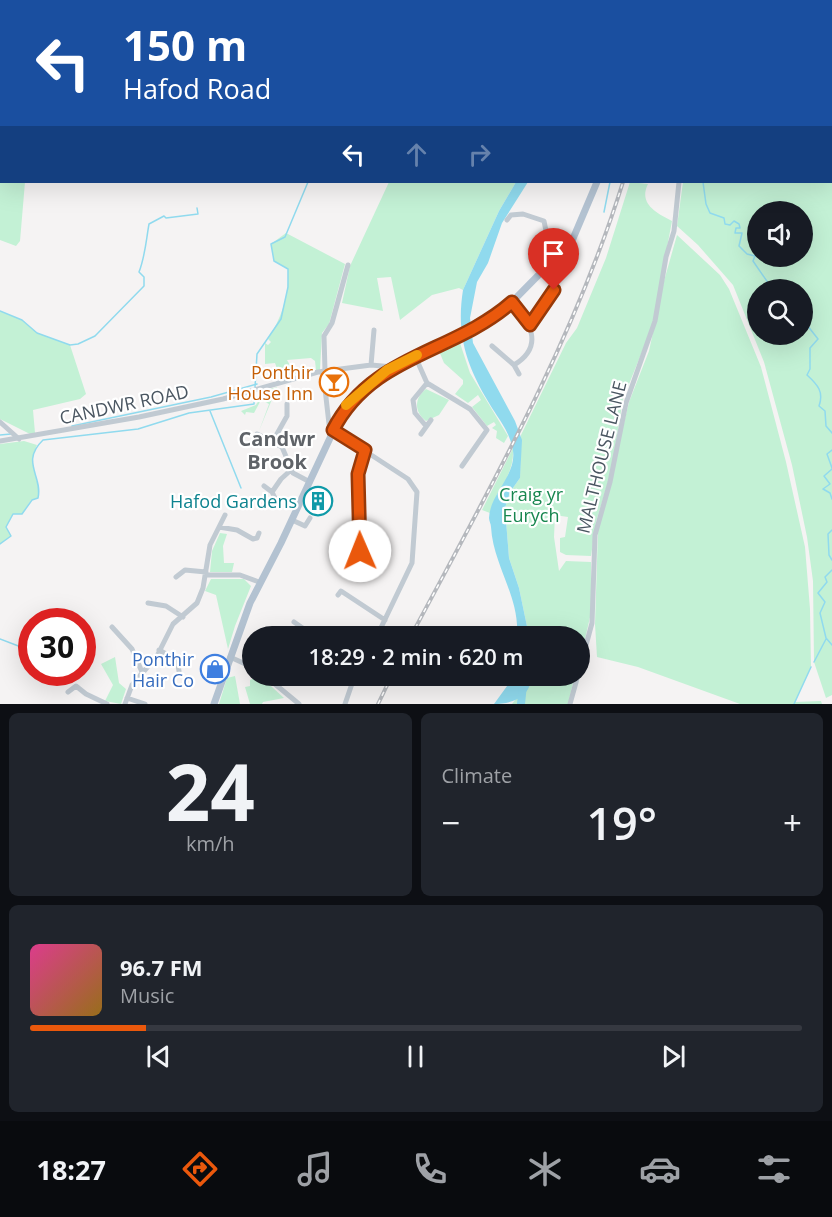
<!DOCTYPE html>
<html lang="en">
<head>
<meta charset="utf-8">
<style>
	:root { --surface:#171b24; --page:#20242c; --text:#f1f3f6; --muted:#9ea1a6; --line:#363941; --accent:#ea580c }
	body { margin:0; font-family:"Open Sans",sans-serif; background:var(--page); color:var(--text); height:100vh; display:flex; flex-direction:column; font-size:22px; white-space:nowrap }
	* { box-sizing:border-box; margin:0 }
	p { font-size:20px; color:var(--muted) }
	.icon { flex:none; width:33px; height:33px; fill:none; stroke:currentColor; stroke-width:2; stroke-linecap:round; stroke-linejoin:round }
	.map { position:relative; height:704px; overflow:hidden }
	.side { display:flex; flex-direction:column; gap:9px; padding:9px; background:#0d0f14; flex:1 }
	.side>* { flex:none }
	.top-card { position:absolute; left:0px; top:0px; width:832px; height:183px; box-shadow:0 6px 24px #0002; background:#1a4fa0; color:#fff; overflow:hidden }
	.fabs { position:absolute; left:747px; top:201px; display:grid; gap:12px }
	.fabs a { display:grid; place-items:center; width:66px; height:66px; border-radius:50%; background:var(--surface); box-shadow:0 6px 24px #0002; font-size:30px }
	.speed { position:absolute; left:18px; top:608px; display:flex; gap:12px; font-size:30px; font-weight:700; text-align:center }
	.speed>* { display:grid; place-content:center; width:78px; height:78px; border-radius:50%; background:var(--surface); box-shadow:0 6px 24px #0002; line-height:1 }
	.speed .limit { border:9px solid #d22; background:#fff; color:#111 }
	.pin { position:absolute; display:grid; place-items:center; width:51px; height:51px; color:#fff; margin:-62px -26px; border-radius:50% 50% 50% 0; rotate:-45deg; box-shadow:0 0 6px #0007 }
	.pin .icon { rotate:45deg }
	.me { position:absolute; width:66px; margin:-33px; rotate:359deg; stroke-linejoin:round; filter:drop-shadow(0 0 4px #0008) }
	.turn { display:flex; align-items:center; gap:21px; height:126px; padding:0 24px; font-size:27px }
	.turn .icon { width:78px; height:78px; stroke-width:2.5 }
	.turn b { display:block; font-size:42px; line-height:51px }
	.lanes { display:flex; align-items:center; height:57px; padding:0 24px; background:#0003; justify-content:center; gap:30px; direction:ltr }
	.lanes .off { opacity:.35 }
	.big { font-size:45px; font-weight:600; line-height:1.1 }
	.side .tile { flex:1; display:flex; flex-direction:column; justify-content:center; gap:9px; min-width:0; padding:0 21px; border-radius:9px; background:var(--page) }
	.side .dial { align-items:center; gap:0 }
	.dial b { font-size:78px; line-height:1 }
	.song { display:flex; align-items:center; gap:18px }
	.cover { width:72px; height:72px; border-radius:9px; background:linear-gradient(135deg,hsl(330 70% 55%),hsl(40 70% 35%)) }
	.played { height:6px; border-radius:3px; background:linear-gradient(90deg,var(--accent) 15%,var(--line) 15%) }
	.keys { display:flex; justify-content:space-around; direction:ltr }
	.heat { display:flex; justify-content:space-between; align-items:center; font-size:33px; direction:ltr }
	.side .tiles { flex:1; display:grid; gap:9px; grid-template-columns:1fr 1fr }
	.tile:last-child { grid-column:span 2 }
	.trip { position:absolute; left:242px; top:626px; width:348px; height:60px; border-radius:30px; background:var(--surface); box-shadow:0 6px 24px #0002; font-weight:600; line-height:60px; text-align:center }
	.tabs { display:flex; height:96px; justify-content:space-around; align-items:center; background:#090b0e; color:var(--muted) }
	.tabs .icon { width:42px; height:42px }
	.tabs .active { color:var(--accent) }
	.tabs b { font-size:27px; color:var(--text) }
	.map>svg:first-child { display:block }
	.green { fill:#c3f1d5; fill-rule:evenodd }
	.water { fill:#90daee }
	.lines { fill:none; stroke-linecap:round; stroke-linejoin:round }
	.stream { stroke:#90daee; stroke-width:1.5 }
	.river { stroke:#90daee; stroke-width:8 }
	.minor { stroke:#c1cad2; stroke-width:5 }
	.major { stroke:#b3c2d1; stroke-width:7 }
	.rail-casing { stroke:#b5b8bd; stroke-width:4 }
	.rail { stroke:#fff; stroke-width:1.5; stroke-dasharray:4.5; stroke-linecap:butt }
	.route-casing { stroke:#983908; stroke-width:15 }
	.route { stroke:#ea580c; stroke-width:10 }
	.slow { stroke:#f59e0b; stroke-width:10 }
	.labels { text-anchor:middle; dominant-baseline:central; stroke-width:4.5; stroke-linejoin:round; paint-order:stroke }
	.food-label { font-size:18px; fill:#c56008; stroke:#fff; text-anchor:end }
	.street-label { font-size:18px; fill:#4a5661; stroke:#fff }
	.park-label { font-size:18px; fill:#17864f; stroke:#fff }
	.culture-label { font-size:18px; fill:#0d838f; stroke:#fff; text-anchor:end }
	.shop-label { font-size:18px; fill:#366cbe; stroke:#fff; text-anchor:end }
	.neighbourhood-label { font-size:20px; font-weight:bold; fill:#5f6368; stroke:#fff }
</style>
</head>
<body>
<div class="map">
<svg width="832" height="704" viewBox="0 0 832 704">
	<rect width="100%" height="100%" fill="#f5f3f3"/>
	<path class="green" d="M276 0H393V1H275Z
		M0 114 2 182H25L20 241 16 246 0 240Z
		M832 116V695L826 698 814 662 813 581 807 537 792 465 764 362 733 285 698 245 677 226 683 182H831ZM758 212H802V256H758ZM758 290H802V334H758Z
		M389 182H516L499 211 463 290 459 288 432 295 400 320 391 277 377 278 383 311 342 303 350 266Z
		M630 182 648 184C638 204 657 213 672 221L652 327 623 399 611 472 596 522 591 556 566 555 560 552V538L565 537 568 517 555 515 554 537 559 571 566 561 591 562V613L579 665V636H529L519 588 509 558 505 508 510 492 520 478 521 435 566 343 577 328 606 258Z
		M286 233 345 264 329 324 322 333 320 370H316L315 361 311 358 287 360 294 372 308 371 286 376 279 374 275 363 265 364V343L268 345 271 342 268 339C282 317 289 296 288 269L274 261 271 244Z
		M677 235 720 275 729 289 761 367 786 462 805 547 810 609 811 667 795 702 821 701 822 704H740L638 667 597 657 595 624 598 531 629 402 649 351 664 281Z
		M0 311 22 320 37 333 70 345 86 394 80 399 33 410 35 433 30 434 0 419Z
		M460 343 470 373 508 436 504 443 496 438 497 431 492 428 496 425 494 422 487 426 472 407 481 400 478 395 468 403 455 394 463 384V380L444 363 439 351Z
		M277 387 259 431 269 404 261 400 254 413 246 412 245 415 241 411 256 405 263 391Z
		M426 389 449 400 439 415 426 421C414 412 414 398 426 389Z
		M24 441 37 445C26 466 41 478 38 498L31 500 22 514H13L6 527 11 536 0 544V444Z
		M513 448C515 472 498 491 490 513L482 510Z
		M220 533 227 534 223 546 224 563H234L232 572H210L212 551Z
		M211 579H244L251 586 235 626 228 649 216 595 205 591Z
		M115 657 119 683 126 689 121 704 105 701 113 685 101 664Z
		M531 675H575L568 704H512L531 680Z
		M235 676 240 704H219L227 678Z
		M260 676 284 698 263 702 262 704H250L245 687 250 686V680Z"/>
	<path class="water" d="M516 182H528L502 223 488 263 477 282 470 318 473 343 515 421 522 440 520 478 510 492 505 508 509 558 519 588 529 636H517C520 597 493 565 491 527 491 524 489 521 489 518 490 492 520 473 512 446 508 429 497 417 489 403 466 365 456 334 463 290L499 211Z
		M515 675H531C532 697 512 704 494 704Z"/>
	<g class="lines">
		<path class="stream" d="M99 0 100 2
			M275 2 276 0
			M683 2 684 0
			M703 182 706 204 710 213 724 218 725 224 730 225 734 221 739 224 740 228H736L735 233H742L739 246 747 254 755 256 753 261 773 290
			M604 212 610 182
			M0 311 22 320 37 333 70 345 78 344 95 336 144 286V277L139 272C145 257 146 241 149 224L164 216 166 218 198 214 197 208
			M802 314 806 315 807 325 818 339 810 348V369L807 375C818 385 824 392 819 406L825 411 826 426 832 433
			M210 411 241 488
			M72 426 211 397 257 384
			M0 435 11 434
			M832 468 827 454 832 450
			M832 469 824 476 830 484 823 489 830 493 832 499
			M832 530 828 534 829 555 832 560
			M0 544 11 536 6 527 13 514H22L32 500 38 498C43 476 20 462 43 440L138 429 189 413 254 404 257 354 281 319 288 287V269L274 261 271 244 285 237 308 182
			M832 570 825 577 827 582 818 593 825 602 820 613 826 638 832 645
			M0 639 21 647 32 659
			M814 662 826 639
			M794 704 811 667"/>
		<path class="river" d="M521 704 524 675"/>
		<path class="minor" d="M817 2V0
			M831 22 832 20
			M831 76 832 73
			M507 220 511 215 523 214 544 221 549 246 556 259
			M530 325 562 274
			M492 346 514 365C545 346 530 322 512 302
			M415 356 427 383 470 409 487 430 462 466
			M371 365 374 330
			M514 365 519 374
			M323 371 329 424 334 427
			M325 371 324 336 332 323 348 265
			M0 422 19 439
			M426 426 415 413 413 400 427 383
			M333 430 408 479 417 492 412 563 377 636
			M257 434 282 447 293 473 310 482
			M421 434 431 420
			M0 441 139 417 223 399 318 372 371 365 393 367
			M273 441 287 416V404
			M264 486 272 492
			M276 500 272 492 281 479 291 470
			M292 520 305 526 310 518
			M219 527 225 515
			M360 551 358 474 365 450
			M205 575H240L259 582
			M176 577 185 570 206 572
			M338 595 341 591 385 620
			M148 603 166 606 183 617
			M294 622 314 636
			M112 627 132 649 142 672
			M159 650 177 660 179 671
			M230 657 252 667
			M579 671 592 623 595 535 610 482 626 403 655 321 666 257 674 231 679 182
			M264 675 299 704
			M68 692 76 686 86 694 107 704
			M127 698 145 704
			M125 704 132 685 157 656 173 624 197 603 203 588 210 545 219 527 237 530 253 539 257 538 259 533
			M345 704 355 675
			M570 704 578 675"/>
		<path class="major" d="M781 2V0
			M214 704 250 603 281 543 345 406 387 370 483 325 512 302 572 241 597 182"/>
		<g class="rail-casing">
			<path id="rail" d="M676 2V0
				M411 636C490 488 573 342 623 182
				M378 704 392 675"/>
		</g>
		<use href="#rail" class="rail"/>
	</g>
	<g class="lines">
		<g class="route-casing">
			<path id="route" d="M360 551 358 474 365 450 333 430C372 354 453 354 512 302L530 325 554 290"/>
		</g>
		<use href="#route" class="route"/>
		<path class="slow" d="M346 405 387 370 417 355"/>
	</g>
	<defs>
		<g id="bar-ring" transform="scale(1.5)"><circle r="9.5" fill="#fff" stroke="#e8710a" stroke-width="1.5"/><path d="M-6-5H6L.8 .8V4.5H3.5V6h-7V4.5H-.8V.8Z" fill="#e8710a"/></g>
		<g id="building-ring" transform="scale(1.5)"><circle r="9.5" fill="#fff" stroke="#0f9aa8" stroke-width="1.5"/><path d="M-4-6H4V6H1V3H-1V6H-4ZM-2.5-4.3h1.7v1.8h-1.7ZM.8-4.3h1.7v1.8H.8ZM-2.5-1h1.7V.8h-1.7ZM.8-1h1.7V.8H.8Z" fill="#0f9aa8"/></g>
		<g id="shop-ring" transform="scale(1.5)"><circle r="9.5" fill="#fff" stroke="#3f7fe0" stroke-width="1.5"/><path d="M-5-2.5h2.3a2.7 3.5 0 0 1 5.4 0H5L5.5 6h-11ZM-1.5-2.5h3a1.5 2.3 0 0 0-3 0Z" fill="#3f7fe0"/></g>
	</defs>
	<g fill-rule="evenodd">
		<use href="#bar-ring" x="334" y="382"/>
		<use href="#building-ring" x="318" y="501"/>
		<use href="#shop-ring" x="215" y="669"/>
	</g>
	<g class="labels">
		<g class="food-label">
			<text x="313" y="372">Ponthir<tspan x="313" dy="21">House Inn</tspan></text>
		</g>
		<g class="street-label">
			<text transform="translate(124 404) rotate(-12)">CANDWR ROAD</text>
			<text transform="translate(601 457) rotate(-76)">MALTHOUSE LANE</text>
		</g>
		<g class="park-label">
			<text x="531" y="494">Craig yr<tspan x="531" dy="21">Eurych</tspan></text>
		</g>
		<g class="culture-label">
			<text x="297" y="501">Hafod Gardens</text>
		</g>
		<g class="shop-label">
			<text x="194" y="659">Ponthir<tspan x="194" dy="21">Hair Co</tspan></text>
		</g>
		<g class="neighbourhood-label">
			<text x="277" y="438">Candwr<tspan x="277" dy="23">Brook</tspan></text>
		</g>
	</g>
</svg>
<div class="fabs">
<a><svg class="icon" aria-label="sound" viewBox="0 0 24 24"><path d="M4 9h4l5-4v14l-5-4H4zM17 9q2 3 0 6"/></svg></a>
<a><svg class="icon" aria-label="search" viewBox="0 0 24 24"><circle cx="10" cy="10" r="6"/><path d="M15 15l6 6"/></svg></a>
</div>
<div class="speed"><div class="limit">30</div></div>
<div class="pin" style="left:554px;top:290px;background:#d93025"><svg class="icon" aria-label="arrive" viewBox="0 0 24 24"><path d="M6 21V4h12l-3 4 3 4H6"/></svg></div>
<svg class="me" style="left:360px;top:551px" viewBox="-20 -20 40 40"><circle r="19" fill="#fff"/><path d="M0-13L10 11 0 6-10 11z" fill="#ea580c"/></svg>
<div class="trip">18:29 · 2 min · 620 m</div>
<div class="top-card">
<div class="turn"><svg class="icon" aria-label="left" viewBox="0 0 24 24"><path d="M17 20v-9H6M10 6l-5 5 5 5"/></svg><div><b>150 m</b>Hafod Road</div></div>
<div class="lanes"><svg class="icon" aria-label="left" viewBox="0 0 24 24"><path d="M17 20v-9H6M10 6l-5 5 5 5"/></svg><svg class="icon off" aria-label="ahead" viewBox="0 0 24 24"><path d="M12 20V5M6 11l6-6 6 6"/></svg><svg class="icon off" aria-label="right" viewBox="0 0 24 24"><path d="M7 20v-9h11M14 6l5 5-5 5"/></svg></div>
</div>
</div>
<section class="side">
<div class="tiles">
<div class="tile dial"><b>24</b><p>km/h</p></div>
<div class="tile"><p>Climate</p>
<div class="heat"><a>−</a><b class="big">19°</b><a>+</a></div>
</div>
<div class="tile">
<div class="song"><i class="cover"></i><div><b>96.7 FM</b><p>Music</p></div></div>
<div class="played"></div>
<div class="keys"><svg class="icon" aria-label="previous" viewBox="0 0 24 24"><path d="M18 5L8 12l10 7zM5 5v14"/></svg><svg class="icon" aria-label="pause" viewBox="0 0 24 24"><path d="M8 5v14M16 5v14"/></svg><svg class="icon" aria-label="next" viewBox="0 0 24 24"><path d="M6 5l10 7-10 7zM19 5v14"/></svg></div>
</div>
</div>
</section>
<nav class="tabs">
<b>18:27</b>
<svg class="icon active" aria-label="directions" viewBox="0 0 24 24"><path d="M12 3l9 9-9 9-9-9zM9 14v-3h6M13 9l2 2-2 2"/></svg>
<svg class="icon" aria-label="music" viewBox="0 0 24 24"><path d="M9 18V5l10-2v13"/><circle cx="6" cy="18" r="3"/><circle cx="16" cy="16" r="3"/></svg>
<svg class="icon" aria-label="phone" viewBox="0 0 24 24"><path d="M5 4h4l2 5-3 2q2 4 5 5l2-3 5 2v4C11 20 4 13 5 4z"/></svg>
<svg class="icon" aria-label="climate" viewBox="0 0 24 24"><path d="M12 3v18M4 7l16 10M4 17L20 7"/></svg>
<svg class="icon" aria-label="car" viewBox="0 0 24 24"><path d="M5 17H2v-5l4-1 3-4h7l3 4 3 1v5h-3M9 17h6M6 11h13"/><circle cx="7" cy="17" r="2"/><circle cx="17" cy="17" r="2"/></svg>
<svg class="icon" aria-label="filters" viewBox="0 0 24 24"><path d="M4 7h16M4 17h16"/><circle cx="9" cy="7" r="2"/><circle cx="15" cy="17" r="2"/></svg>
</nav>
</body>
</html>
